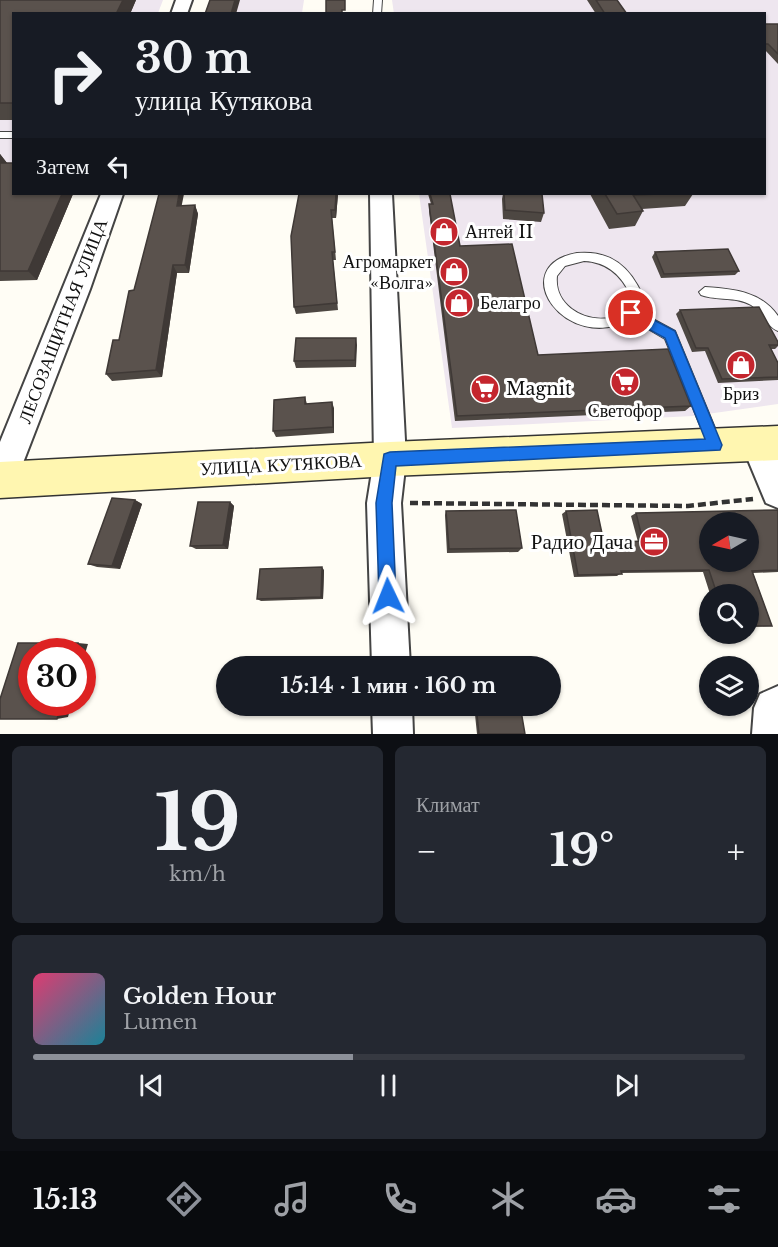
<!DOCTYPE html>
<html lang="ru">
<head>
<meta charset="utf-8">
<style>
	:root { --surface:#171b24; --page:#242831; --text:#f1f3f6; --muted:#9ea1a6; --line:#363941; --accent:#8c9099 }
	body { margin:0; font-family:"Libre Baskerville",serif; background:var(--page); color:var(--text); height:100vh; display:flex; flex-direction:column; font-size:22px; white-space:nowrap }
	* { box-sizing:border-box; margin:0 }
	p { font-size:20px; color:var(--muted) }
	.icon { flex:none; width:33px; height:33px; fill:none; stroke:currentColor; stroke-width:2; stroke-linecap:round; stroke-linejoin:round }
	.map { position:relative; height:734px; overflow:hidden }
	.drawer { display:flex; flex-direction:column; gap:12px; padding:12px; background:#0d0f14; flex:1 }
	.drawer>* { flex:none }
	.banner { position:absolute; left:12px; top:12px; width:754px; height:183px; border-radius:0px; box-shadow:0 2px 4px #0004; background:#171b24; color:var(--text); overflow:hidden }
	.needle { width:39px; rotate:261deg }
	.tools { position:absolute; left:699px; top:512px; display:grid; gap:12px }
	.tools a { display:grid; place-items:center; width:60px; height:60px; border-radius:50%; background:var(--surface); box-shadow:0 2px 4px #0004; font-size:30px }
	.speed { position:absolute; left:18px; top:638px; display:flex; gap:12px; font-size:30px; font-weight:700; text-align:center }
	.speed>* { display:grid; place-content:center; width:78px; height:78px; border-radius:50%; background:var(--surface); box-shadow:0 2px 4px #0004; line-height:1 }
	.speed .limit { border:9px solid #d22; background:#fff; color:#111 }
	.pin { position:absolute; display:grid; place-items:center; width:51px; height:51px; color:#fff; margin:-26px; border:3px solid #fff; border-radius:50%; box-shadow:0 2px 6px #0007 }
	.me { position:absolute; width:66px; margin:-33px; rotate:358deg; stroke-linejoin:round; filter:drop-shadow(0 0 4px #0008) }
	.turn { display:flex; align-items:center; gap:21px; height:126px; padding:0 24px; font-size:27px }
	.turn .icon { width:78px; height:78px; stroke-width:2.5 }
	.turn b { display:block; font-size:42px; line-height:51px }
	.then { display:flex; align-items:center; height:57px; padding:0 24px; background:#0003; gap:12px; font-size:22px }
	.big { font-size:45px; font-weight:700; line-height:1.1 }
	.drawer .widget { flex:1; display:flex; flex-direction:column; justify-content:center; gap:9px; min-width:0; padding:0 21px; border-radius:9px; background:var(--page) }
	.drawer .dial { align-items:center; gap:0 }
	.dial b { font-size:78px; line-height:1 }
	.song { display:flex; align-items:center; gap:18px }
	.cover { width:72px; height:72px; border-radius:9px; background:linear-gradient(135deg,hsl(340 70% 55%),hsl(190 70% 35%)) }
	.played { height:6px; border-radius:3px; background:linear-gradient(90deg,var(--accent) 45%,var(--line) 45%) }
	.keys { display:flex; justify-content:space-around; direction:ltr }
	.heat { display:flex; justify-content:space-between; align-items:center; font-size:33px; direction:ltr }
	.drawer .tiles { flex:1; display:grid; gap:12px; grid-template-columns:1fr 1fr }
	.widget:last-child { grid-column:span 2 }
	.trip { position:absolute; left:216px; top:656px; width:345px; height:60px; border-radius:30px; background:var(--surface); box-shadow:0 2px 4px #0004; font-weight:700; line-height:60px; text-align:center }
	.tab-bar { display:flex; height:96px; justify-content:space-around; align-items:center; background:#090b0e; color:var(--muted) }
	.tab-bar .icon { width:42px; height:42px }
	.tab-bar .active { color:var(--accent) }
	.tab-bar b { font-size:27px; color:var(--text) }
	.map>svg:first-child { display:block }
	.industrial { fill:#eee6ef }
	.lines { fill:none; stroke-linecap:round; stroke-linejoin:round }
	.lane-casing { stroke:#444; stroke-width:2 }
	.street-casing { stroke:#444; stroke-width:4 }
	.secondary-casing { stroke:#333; stroke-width:3 }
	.path { stroke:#333; stroke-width:4.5; stroke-dasharray:8 4; stroke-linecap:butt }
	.lane { fill:#fff; fill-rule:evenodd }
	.street { fill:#fff; fill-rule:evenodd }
	.secondary { fill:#fff6b0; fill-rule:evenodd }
	.wall { fill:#4d4742 }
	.shaded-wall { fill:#3f3936 }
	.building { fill:#5a524d; stroke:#3f3936; stroke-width:1.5; fill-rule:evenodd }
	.route { fill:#1a73e8; stroke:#114b97; stroke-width:1.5 }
	.labels { text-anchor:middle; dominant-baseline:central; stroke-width:6; stroke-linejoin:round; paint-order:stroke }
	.poi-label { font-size:18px; fill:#111; stroke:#fff; text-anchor:start }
	.street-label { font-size:18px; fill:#111; stroke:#fff }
	.near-poi-label { font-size:21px; fill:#111; stroke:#fff; text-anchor:end }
</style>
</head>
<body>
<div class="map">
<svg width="778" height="734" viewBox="0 0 778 734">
	<rect width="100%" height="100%" fill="#fffdf5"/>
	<path class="industrial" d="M0 0H163L158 13 14 14V194L0 205Z
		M210 0H304L302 13 205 14Z
		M392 0H778V404L693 416 452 428 419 194H765V14H394Z"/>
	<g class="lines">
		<g class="lane-casing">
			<path id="lane" d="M374 0H382L381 14H373Z
				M0 132H14V138H0Z
				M577 253C611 250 630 267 643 296L638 311 675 331 722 445 720 450 715 452 710 450 665 339 631 319C566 356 504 266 577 253ZM584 261C608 262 622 276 631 296L626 310C620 313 615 317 609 318 582 322 554 304 557 276L565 266Z
				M705 287C733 289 761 291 778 316V331C768 328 762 312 751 305 736 296 717 301 701 295L699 292Z"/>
		</g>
		<g class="street-casing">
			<path id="street" d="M176 0H192L187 14H171Z
				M101 194H123L90 289 16 481 11 492 0 497V442Z
				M370 194H392L406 459 401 503 410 666H372L367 503 374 459Z
				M757 428 768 433 778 455V508L766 503 741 443 746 433Z
				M778 686V734H752L754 708 760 694Z
				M372 705H412L413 734H373Z"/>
		</g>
		<g class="secondary-casing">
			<path id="secondary" d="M778 426V460L390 476 0 498V462L390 442Z"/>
		</g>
		<path class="path" d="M410 503 688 506 753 499"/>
		<use href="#lane" class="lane"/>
		<use href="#street" class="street"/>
		<use href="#secondary" class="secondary"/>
	</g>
	<path class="wall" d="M0 0H136L130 14H14V120H0Z
		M587 0H617L627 14H596Z
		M765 24H778V64L765 50Z
		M0 154 7 163 14 194H73L37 280 0 281Z
		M299 194H338L336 218H332L336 260H333L338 310 296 314 294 307Z
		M428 194H450L460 246 538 355 691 406 685 411 455 421 429 211V204H431Z
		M503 194H542L544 213 541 222 503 219 502 199Z
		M590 194H693L685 206 642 209 643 211 635 226 609 229Z
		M195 205 198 214 189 273H177L162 377 112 381 106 374 119 340 134 290 182 206Z
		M655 252 739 271 735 275 661 278 652 257Z
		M680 310 778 342V346L775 349H771L778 363V380L718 383 705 351 692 352 676 314Z
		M356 338V367L296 368 294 361Z
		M305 397 307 404 334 408V433L276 437 273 431Z
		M135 500 142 504 120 569 97 567 88 564Z
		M230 502 234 506 228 549H196L190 546Z
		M778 510V572L753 573 772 626 748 627V594H710L703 572 621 573 617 576 574 577 562 514 566 511 604 543 638 542 631 516 636 513Z
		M446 511 522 548 518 552 447 553 445 515Z
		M324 570 323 599 261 601 257 599Z
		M474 705H520L525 734H477Z"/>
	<path class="shaded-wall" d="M123 0H136L130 14H116Z
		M235 0H240L236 14H231Z
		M0 154 7 163 0 172Z
		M62 194H73L37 280 28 271Z
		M179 194H184L180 214 177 206Z
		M336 194H338L336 218 335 210Z
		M195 205 198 214 189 273 185 265Z
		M173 265 177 273 162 377 156 370Z
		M356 338 357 345 356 367 355 360Z
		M332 402 334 408V433L333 427Z
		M135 500 142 504 120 569 112 566Z
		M230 502 234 506 228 549 223 545Z
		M322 567 324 570 323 599 321 597Z
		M78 643 88 644 82 663V651H76Z
		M62 702H72L68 717 57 719Z"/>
	<path class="building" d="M0 0H123L116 14H14V103H0Z
		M210 0H235L231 14H205Z
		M326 0H345V10H342V14H326Z
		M596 0H617L627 14H605Z
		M765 24H778V54L768 44H765Z
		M0 163H14V194H62L28 271H0Z
		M159 194H179L177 206 195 205 185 265H173L156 370 106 374 113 340H119L129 291 134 290Z
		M299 194H336L335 210H331L335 252H332L337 303 294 307 291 236Z
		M430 194H450L460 246 512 244 538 355 668 349 691 406 457 416 429 204H433Z
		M504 194H542L544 213 505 210Z
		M605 194H660L633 195 643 211 617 214Z
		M728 249 739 271 664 274 655 252Z
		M759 307 778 342V345H769L778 363V377L722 379 708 348H696L680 310Z
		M296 338H356L355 360 294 361Z
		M305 397V404L332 402 333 427 273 431 274 400Z
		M112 498 135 500 112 566 88 564Z
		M198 502H230L223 545 190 546Z
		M516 510 522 548 449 549 446 511Z
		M597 510 604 543 643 541 636 513 778 510V570L752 571 772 626H748V594H717L709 570 621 571 622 574 578 575 566 511ZM710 522H748V561H710Z
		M322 567 321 597 257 599 260 569Z
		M18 643H78L76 651H32V702H62L57 719H0V699Z
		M318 660 317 666H267V662Z
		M264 705H290L264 706Z
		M476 705H520L525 734H479Z"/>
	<path class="route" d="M631 308 675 331 722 445 720 450 396 466 392 503 396 596 394 602 388 605 382 602 379 596 376 503 384 454 390 452 705 439 665 338 626 317 624 313 626 310Z"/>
	<defs>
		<g id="shop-disc" transform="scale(1.5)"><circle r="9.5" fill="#c4262e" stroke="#fff"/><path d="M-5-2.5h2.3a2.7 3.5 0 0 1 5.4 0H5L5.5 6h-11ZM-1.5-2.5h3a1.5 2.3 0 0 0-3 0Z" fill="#fff"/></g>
		<g id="supermarket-disc" transform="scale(1.5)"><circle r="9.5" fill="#c4262e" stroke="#fff"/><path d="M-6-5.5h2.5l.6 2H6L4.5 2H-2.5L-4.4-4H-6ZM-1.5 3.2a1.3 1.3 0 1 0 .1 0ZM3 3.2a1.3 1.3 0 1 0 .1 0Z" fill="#fff"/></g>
		<g id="office-disc" transform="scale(1.5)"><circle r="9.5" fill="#c4262e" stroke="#fff"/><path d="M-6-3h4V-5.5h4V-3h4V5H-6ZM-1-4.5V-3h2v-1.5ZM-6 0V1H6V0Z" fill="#fff"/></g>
	</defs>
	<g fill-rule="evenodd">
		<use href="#shop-disc" x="444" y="232"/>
		<use href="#shop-disc" x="454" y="272"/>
		<use href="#shop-disc" x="459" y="303"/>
		<use href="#shop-disc" x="741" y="365"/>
		<use href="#supermarket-disc" x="625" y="382"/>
		<use href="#supermarket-disc" x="485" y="389"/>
		<use href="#office-disc" x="654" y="542"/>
	</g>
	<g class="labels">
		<g class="poi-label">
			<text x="465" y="232">Антей II</text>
			<text x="433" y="262" text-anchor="end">Агромаркет<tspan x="433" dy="21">«Волга»</tspan></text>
			<text x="480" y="303">Белагро</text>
			<text x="506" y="389">Magnit</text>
			<text x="741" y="394" text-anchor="middle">Бриз</text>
			<text x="625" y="411" text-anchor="middle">Светофор</text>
		</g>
		<g class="street-label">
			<text transform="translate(63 321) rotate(-69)">ЛЕСОЗАЩИТНАЯ УЛИЦА</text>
			<text transform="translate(281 465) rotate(-3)">УЛИЦА КУТЯКОВА</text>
		</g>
		<g class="near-poi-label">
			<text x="633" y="542">Радио Дача</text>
		</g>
	</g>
</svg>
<div class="tools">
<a><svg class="needle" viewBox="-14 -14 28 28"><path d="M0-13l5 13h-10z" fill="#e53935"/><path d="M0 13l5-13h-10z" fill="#9ea1a6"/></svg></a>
<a><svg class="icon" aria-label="search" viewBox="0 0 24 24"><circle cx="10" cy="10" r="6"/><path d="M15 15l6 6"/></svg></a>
<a><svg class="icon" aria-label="layers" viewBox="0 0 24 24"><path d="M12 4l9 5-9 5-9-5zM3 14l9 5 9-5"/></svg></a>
</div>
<div class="speed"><div class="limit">30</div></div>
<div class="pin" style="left:631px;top:313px;background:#d93025"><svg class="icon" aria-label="arrive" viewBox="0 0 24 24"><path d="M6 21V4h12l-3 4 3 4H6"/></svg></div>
<svg class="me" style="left:388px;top:596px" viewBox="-20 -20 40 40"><path d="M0-17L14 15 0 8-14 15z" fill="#1a73e8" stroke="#fff" stroke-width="4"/></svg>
<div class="trip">15:14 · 1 мин · 160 m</div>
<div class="banner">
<div class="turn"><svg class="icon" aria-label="right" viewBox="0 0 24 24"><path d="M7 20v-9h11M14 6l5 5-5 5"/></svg><div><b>30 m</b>улица Кутякова</div></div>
<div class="then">Затем<svg class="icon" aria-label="left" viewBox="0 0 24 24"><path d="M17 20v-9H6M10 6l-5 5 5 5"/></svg></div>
</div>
</div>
<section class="drawer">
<div class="tiles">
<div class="widget dial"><b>19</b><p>km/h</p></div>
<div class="widget"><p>Климат</p>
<div class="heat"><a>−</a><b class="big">19°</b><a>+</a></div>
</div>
<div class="widget">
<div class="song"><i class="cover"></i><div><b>Golden Hour</b><p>Lumen</p></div></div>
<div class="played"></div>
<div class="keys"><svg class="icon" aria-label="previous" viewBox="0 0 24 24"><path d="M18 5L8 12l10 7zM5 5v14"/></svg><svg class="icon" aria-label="pause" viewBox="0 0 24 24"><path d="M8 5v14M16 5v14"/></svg><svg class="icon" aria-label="next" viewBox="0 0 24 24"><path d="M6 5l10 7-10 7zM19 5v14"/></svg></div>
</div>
</div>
</section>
<nav class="tab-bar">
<b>15:13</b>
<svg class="icon active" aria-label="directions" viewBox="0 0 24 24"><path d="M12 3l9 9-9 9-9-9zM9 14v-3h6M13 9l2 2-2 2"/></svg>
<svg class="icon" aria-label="music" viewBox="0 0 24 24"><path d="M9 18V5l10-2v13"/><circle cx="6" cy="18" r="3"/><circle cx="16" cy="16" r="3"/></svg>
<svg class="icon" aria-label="phone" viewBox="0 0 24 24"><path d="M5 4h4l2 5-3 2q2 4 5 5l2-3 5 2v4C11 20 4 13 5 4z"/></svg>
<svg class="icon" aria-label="climate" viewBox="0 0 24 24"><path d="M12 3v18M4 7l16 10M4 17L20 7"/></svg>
<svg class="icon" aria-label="car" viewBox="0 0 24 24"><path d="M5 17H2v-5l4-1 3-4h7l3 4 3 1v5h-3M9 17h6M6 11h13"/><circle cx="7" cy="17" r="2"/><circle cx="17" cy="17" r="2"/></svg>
<svg class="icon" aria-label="filters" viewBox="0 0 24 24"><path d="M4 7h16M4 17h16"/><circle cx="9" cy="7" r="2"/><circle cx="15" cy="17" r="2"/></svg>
</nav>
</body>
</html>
